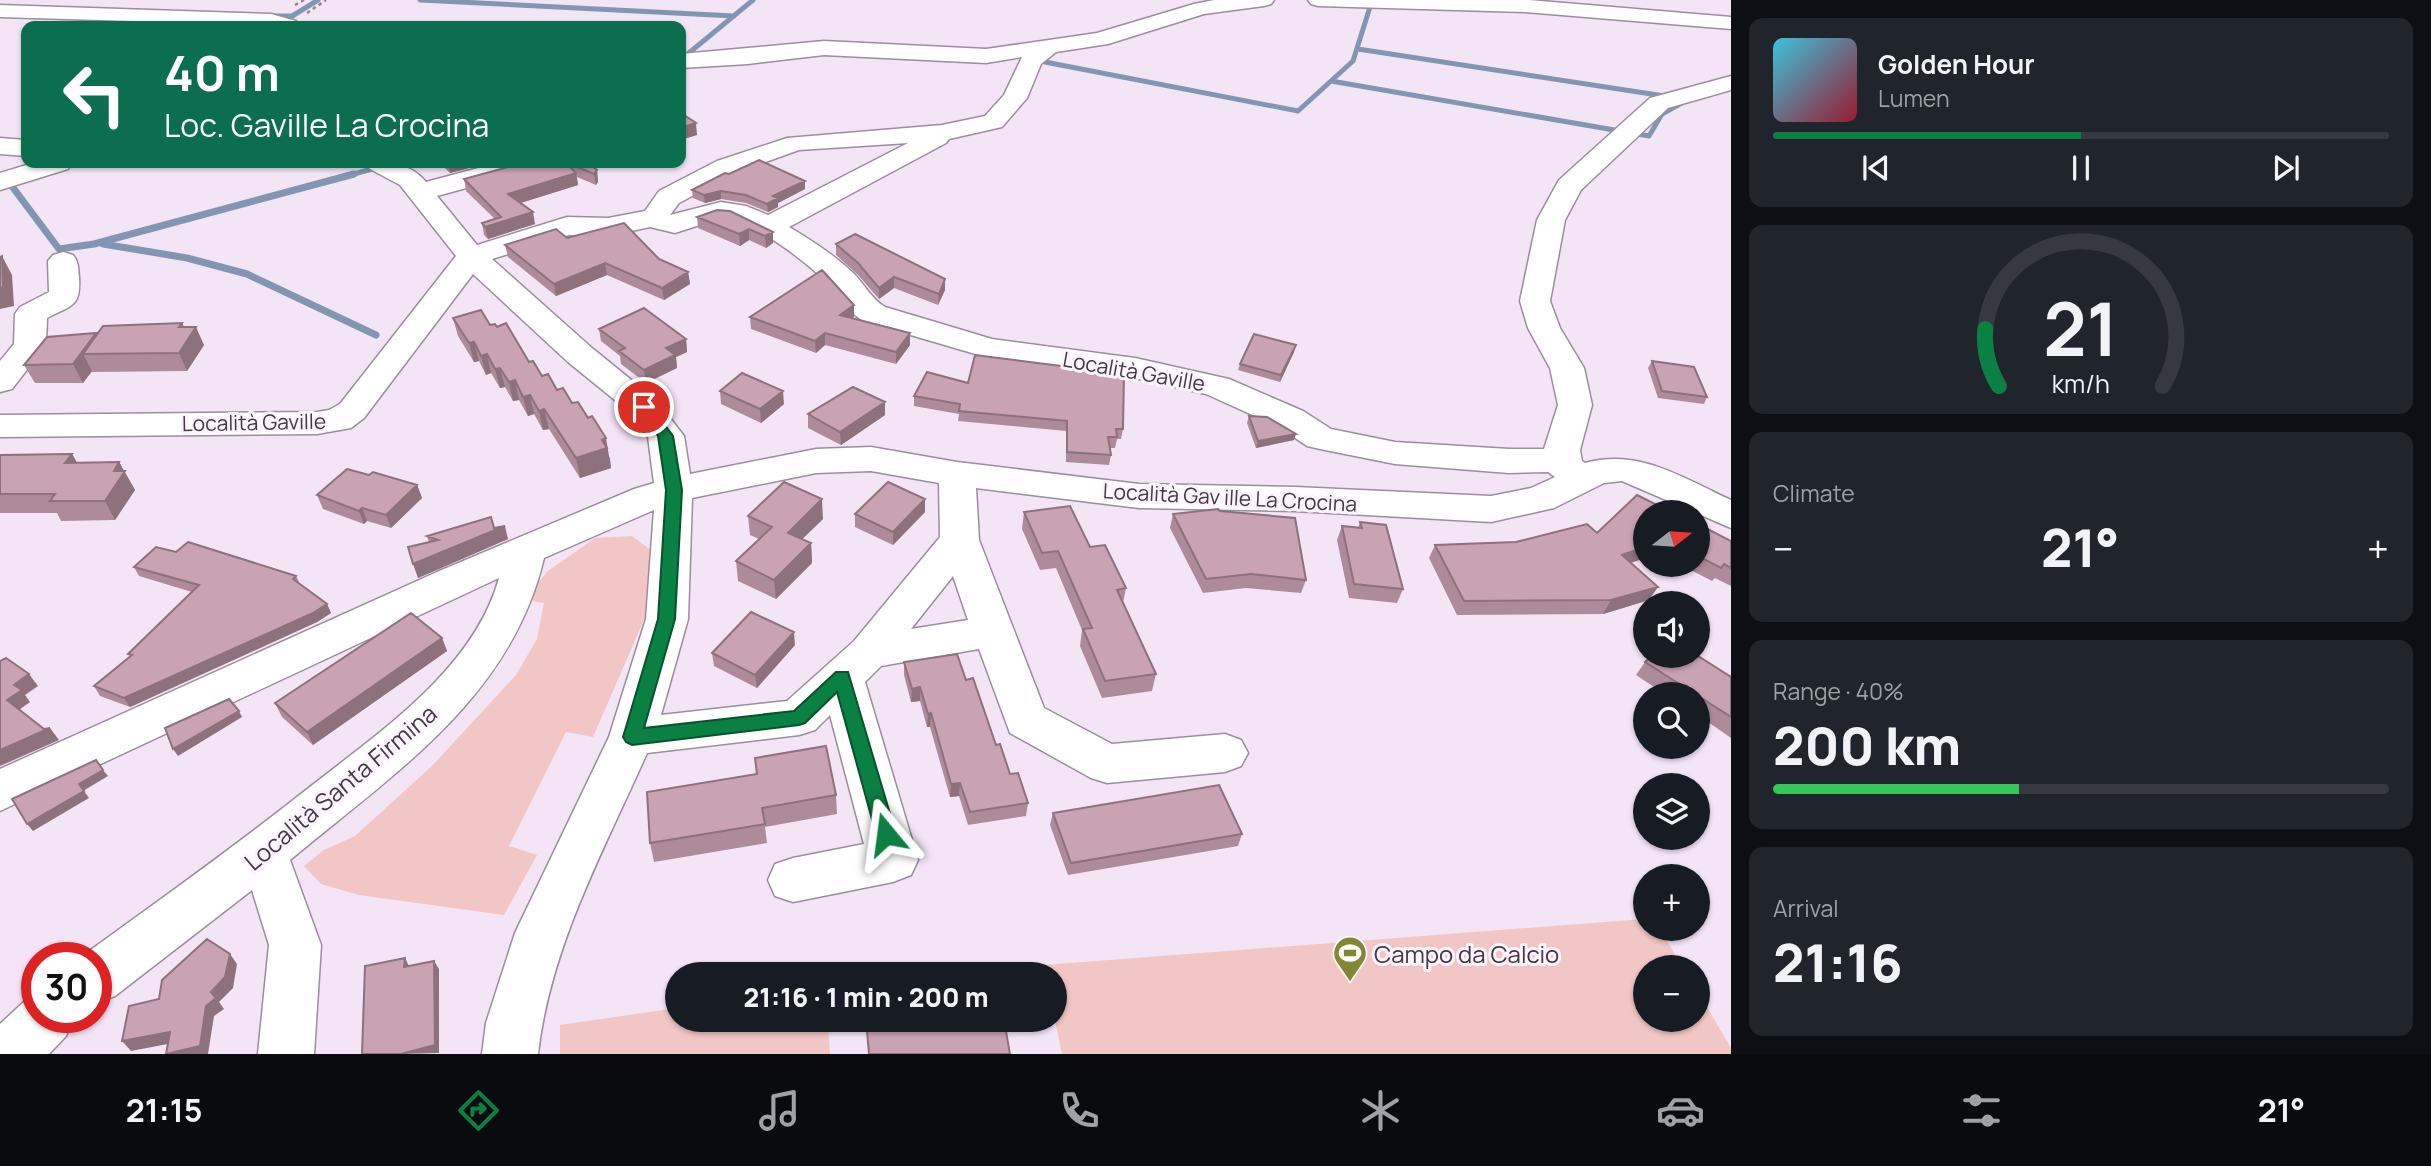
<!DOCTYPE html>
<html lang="en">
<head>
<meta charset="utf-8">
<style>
	:root { --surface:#171b24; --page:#20242c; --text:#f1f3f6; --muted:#9ea1a6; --line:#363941; --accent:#0b8043 }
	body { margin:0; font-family:Manrope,sans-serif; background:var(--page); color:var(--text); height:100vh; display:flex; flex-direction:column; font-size:26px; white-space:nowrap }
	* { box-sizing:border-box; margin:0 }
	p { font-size:23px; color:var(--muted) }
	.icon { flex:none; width:38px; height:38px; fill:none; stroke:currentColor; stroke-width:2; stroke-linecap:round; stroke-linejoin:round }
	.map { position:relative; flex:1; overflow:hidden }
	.panel { display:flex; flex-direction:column; gap:18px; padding:18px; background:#0d0f14; width:700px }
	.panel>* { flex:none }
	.hud { position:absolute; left:21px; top:21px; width:665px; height:147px; border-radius:14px; box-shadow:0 2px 5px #0004; background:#0b6e4f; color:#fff; overflow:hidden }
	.needle { width:46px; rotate:73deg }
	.tools { position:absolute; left:1633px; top:500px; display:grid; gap:14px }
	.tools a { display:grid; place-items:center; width:77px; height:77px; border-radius:50%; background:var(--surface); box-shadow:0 2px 5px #0004; font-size:35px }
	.speed { position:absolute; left:21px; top:942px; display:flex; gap:14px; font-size:35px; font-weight:700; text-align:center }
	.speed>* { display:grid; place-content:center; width:91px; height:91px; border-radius:50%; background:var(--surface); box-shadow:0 2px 5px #0004; line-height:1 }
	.speed .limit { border:10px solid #d22; background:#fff; color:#111 }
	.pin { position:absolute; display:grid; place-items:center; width:60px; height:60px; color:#fff; margin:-30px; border:4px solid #fff; border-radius:50%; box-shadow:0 2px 7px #0007 }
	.me { position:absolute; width:77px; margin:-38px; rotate:344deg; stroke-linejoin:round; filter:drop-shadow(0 0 5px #0008) }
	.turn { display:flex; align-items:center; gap:24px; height:147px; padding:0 28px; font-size:32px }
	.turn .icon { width:91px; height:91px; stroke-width:2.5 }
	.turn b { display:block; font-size:49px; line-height:60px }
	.big { font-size:52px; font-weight:800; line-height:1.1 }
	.panel .tile { flex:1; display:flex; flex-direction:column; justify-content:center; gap:10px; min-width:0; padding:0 24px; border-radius:14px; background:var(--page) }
	.panel .dial { align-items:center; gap:0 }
	.dial svg { height:182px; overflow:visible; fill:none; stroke:var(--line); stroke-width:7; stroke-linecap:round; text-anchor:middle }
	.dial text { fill:var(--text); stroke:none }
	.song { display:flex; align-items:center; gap:21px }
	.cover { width:84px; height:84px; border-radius:10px; background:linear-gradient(135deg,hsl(190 70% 55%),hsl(350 70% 35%)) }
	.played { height:7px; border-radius:4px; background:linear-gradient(90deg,var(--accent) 50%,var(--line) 50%) }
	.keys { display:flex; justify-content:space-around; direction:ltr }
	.heat { display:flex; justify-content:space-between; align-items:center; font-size:38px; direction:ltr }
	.charge { height:10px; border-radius:5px; background:linear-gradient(90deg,#34c759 40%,var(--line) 0) }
	.trip { position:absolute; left:665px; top:962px; width:402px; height:70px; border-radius:35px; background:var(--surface); box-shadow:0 2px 5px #0004; font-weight:800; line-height:70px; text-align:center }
	.tab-bar { display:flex; height:112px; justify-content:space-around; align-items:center; background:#090b0e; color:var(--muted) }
	.tab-bar .icon { width:49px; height:49px }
	.tab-bar .current { color:var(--accent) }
	.tab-bar b { font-size:32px; color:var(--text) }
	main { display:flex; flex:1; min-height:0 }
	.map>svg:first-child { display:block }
	.green { fill:#f1c6c4 }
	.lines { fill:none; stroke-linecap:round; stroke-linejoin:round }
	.stream-far1 { stroke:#8296b4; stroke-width:5 }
	.stream { stroke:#8296b4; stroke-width:7 }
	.minor-casing { stroke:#9b8d9e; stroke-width:3 }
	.path { stroke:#918793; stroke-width:2.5; stroke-dasharray:3.5 3.5; stroke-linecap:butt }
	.minor { fill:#fff; fill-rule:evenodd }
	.wall { fill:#ad8b9a }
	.shaded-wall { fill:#8d717d }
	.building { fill:#c9a2b3; stroke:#8d717d; stroke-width:2 }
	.route { fill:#0b8043; stroke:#07532c; stroke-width:2 }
	.labels { text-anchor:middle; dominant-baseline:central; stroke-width:6; stroke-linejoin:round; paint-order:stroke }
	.street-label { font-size:21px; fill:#403a41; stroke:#fdf4ff }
	.near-street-label { font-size:24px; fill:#403a41; stroke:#fdf4ff }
	.near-poi-label { font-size:24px; fill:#403a41; stroke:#fdf4ff; text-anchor:start }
</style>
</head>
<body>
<main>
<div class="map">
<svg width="1731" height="1054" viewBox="0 0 1731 1054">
	<rect width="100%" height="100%" fill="#f3e4f6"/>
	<path class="green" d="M632 536 652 551 646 615 593 737 566 732 509 846 537 855 504 915 359 895 321 884 304 866 324 850 355 836 432 766 516 675 537 639 544 603 523 600 548 571 595 538Z
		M1645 919V929H1660L1683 968H1645V1020H1698V992L1731 1048V1054H1062L1055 1020V975H1046L1044 965Z
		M677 1008V1020H828L830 1054H560V1025Z"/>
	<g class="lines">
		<path class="stream-far1" d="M420 0 734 16
			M268 16H293
			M276 26 318 0
			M1358 49 1671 97
			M684 57 753 0
			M1045 62 1298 111 1353 61 1370 7
			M1331 81 1649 136 1662 114 1687 100
			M347 176 379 167"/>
		<path class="stream" d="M5 177 59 249 94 244 354 174
			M103 244 187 258 247 274 376 335"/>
		<g class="minor-casing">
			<path id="minor" d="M1214 0H1274L1271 4 1264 6 1204 14 1108 44 1056 52 1041 64 1027 98 1002 127 949 139 946 143 789 227C811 240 833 254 852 272 864 283 871 299 885 307L992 339 1135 358 1229 379 1303 411 1331 429 1395 442 1509 449H1544L1558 405 1550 368 1528 328 1520 301 1537 220 1559 180 1650 98 1731 76V90L1668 108 1581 190 1565 220 1550 301 1560 328 1584 368 1592 405 1580 450 1582 461 1585 463C1639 448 1683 478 1731 500V528L1622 481 1604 483 1554 508 1491 522 1295 511 1139 508 976 488 979 540 1044 708 1112 744 1225 734 1241 740 1248 753 1241 766 1225 772 1107 783 1091 778 1010 733 979 649 881 666 865 682 918 860 911 875 893 882 793 902 775 896 768 880 775 864 793 858 864 844 830 715 815 730 799 735 647 753C604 850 550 947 538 1054H482L486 1023 515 933 609 737 646 619 654 510 544 558C511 698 394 773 290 860L321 945 314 1054H258L269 945 252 890 115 996 96 1003V957H81C157 902 233 848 306 790 377 734 474 670 499 578L0 811V769L437 572 634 489 654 483 648 437 632 414 568 362 473 274 364 418 351 428 317 434 0 437V415L317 412 329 410 340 404 456 256 400 185 370 169 366 163C390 163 409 162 426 182L497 163H539L535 169 437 196 477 245 567 217 608 218 645 211 659 191 717 161 787 138 942 125 985 116 1004 95 1022 57 986 63 824 55 748 64 681 68V54L824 41 986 49 1097 33 1194 4ZM908 143 768 215 746 206 721 202 670 215 679 203 735 173 799 150ZM718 219C752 218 806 262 830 285 842 296 848 312 863 321L989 358 1135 378 1206 394 1279 427 1307 446 1320 449 1395 464 1509 473 1548 472 1555 477 1531 488 1491 496 1295 487 1139 484 957 462 871 447 816 449 690 474 684 436 656 400 592 348 492 259 569 235 608 236 650 227 675 233ZM871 471 939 483 940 537 854 641 787 701 661 715 688 619 692 498 816 473ZM953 576 968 620 911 629Z
				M1308 0H1529L1731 17V29L1525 12 1318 6 1311 4Z
				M0 5 271 14 296 21 299 26 0 17Z
				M0 138 26 140V156L0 154Z
				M33 163H72L68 169 0 190V173Z
				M63 252 73 255C79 262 78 269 79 277 81 308 71 305 47 318L46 345 12 389 0 392V361L14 344 15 314 20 307 49 292 48 261 53 255Z
				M37 994V1017H74L66 1036 49 1054H0V1024L28 998Z"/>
		</g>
		<path class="path" d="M295 5 304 0
			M307 13 326 0"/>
		<use href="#minor" class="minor"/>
	</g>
	<path class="wall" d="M440 163H488L450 173Z
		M523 163H588L597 170 598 182 596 185 577 177 578 185 520 203 535 224 488 239 484 235 482 223 495 219 466 191 464 179Z
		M729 174 805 181V189L778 203V207L768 212 746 203 721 199 705 203 693 198 692 190Z
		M697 217 773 232V243L766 248 749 240 740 246 698 228Z
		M567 238 659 259 688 272 690 284 664 300 607 275 556 296 508 257 505 245Z
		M836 244 945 290 938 305 894 288 879 299 858 275 836 255Z
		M854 305V317L852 318 910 333V345L896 364 825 345 816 353 751 329 750 317Z
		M453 318 490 325 497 327 542 376 557 390 610 458 611 468 580 478 549 429 543 430 534 414 528 416 519 400 513 401 505 387 500 388 491 373 486 375 479 361 474 362 458 336Z
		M182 323 184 327 204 345 187 371 92 372V371L83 383H35L24 365 97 335Z
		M599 329 686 339 687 352 676 357 677 368 646 383 621 364 620 356 601 341Z
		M1294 352 1280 382 1238 370 1240 364Z
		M1652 361 1707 397 1704 404 1658 398 1648 368Z
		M720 391 784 404 761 423 721 404Z
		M914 396 1123 429 1121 439H1117L1115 448H1109L1111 455 1109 465 1066 462V431L958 421 959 414 914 406Z
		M885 402V415L841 445 808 428V414Z
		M1249 416 1294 440 1256 448 1247 423Z
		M72 454 77 463 119 462 135 490 115 520 61 521 57 513H0V455Z
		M369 475 417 485 422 498 391 528 367 521 364 524 323 509 317 495Z
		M1220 511 1306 580 1301 593 1246 588 1203 593 1170 528 1173 514Z
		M925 512 893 545 855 527V514Z
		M1024 512 1090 547 1126 588 1123 603 1156 674 1152 691 1102 698 1080 646 1082 630 1056 568 1040 570 1022 529Z
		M1645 513V558L1631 563 1649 600 1603 614 1457 615 1429 558 1435 545 1516 542 1597 533Z
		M748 516 823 519 802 539 811 543 812 563 776 599 738 581 736 561 759 539 750 535Z
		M1360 522 1403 589 1397 603 1349 598 1337 540 1342 526 1358 528Z
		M1698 524 1731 541V586L1715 578 1712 581 1681 565H1698Z
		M494 528 508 539 418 578 429 542 427 536Z
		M176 552 296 576 300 584 327 604 331 613 317 622 130 707 100 696 94 686 130 656 128 654 192 592 139 576 134 567Z
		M442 638 447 651 313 745 282 717 275 703Z
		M795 645 757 688 714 666 712 653Z
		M904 662 966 680 1010 774 1028 803 1026 816 968 825 959 796 950 797 930 727H927L920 701 911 702 904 675Z
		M1645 662 1731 677V738L1698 715V695H1666L1636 675Z
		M755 758 836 795 837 814 765 827 767 843 654 862 650 843 756 774Z
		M1053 813 1242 834 1238 846 1068 875 1050 825Z"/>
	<path class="shaded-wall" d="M696 123 697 135 681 140V128Z
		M448 163H488L450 173Z
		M597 170 598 182 596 185 594 174Z
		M576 173 578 185 511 206 508 194Z
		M805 181V189L778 203V207L768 212 767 204 773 196Z
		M721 191V199L705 203 704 195Z
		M533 212 535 224 488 239 485 227Z
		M749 229V240L740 246 739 234Z
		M773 232V243L766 248 765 236Z
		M2 256 12 275 14 306 0 309V288Z
		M605 263 607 275 556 296 554 284Z
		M688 272 690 284 664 300 662 288Z
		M894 277V288L879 299V288Z
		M945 279V290L938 305 939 294Z
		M854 305V317L840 327V315Z
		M182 323 189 338 196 327 204 345 187 371 179 353V327Z
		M96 333 106 352 83 354 92 371 83 383 73 364Z
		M825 333V345L816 353 815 341Z
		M910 333V345L896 364V352Z
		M686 339 687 352 676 357 677 368 646 383 644 370 666 348Z
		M474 342 479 361 474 362 469 343Z
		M1296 345 1294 352 1280 382 1281 375Z
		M487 354 491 373 486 375 481 356Z
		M500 368 505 387 500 388 495 369Z
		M515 380 519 400 513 401 509 382Z
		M783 391 784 404 761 423 760 409Z
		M530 395 534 414 528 416 523 397Z
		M885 402V415L841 445 840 432Z
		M544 409 549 429 543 430 539 411Z
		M1296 434 1294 440 1256 448 1258 441Z
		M606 438 611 468 580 478 576 458 602 440Z
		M72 454 83 473 65 463Z
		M119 462 135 490 115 520 105 501 114 471Z
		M417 485 422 498 391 528 386 515Z
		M822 499 823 519 789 552 788 533Z
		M925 499V512L893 545V532Z
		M362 508 367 521 364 524 359 511Z
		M505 526 508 539 418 578 413 564Z
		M811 543 812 563 776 599 774 580Z
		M1645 547V558L1614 568 1622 555Z
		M1658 587 1649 600 1603 614 1611 600Z
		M327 604 331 613 317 622 130 707 124 698Z
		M794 632 795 645 757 688 755 675Z
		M442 638 447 651 313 745 307 732Z
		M29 674 38 686 25 695 30 702 16 712 7 700 14 685Z
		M920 687V701L911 702 912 689Z
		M239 711 242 717 178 756 173 749Z
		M931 713 930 727H927L928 714Z
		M50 728 59 740 0 766V750Z
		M103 770 108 776 83 791 79 784Z
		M960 783 959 796 950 797 951 784Z
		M84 791 89 798 33 831 27 824Z
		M230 954 237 964 233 988 219 1002 224 1009 214 1016 208 1054H166L206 1006Z
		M405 958 409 966 404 967Z
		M434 961 439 969V1053L401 1054Z
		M170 1032 178 1042 131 1051 122 1041Z"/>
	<path class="building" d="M681 113 696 123 681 128Z
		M759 160 805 181 773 196 778 198 767 204 746 195 721 191 704 195 692 190 725 173 729 174Z
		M523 163H566L576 173 508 194 533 212 485 227 482 223 501 217 464 179Z
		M568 163H588L597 170 594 174Z
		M717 210 730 211 773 232 765 236 749 229 739 234 697 217Z
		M624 223 659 259 688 272 662 288 605 263 554 284 505 245 556 229 567 238Z
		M855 234 945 279 939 294 894 277 879 288 858 263 836 244Z
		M2 256 3 287 0 288V257Z
		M822 270 854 305 840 315 910 333 896 352 825 333 815 341 750 317Z
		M644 308 686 339 666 348 675 355 644 370 619 351 625 348 599 329Z
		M481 310 490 325 495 324 497 327 506 323 529 362 533 361 542 376 548 374 557 390 563 388 572 403 578 402 588 418 592 416 606 438 602 440 607 448 576 458 544 409 539 411 530 395 523 397 515 380 509 382 500 368 495 369 487 354 481 356 474 342 469 343 453 318Z
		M182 323 179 327H196L179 353 83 354 103 326Z
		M96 333 73 364 24 365 47 337Z
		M1254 334 1296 345 1281 375 1240 364Z
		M975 355 1124 374 1123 429H1116L1117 437H1108L1111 455 1067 452V421L959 411 960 404 914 396 927 372 968 383Z
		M1652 361 1694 367 1707 397 1662 391Z
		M742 373 783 391 760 409 720 391Z
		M853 387 885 402 840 432 808 414Z
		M1249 416 1267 417 1296 434 1258 441Z
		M72 454 65 463 119 462 114 471H125L105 501H50L55 494H0V455Z
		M347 469 369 475 373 472 417 485 386 515 362 508 359 511 317 495Z
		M784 482 822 499 788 533 811 543 774 580 736 561 772 527 748 516Z
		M888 482 925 499 893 532 855 514Z
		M1637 495 1673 513H1645V547L1622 555 1658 587 1611 600 1464 601 1435 545 1516 542 1587 524 1597 533Z
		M1070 506 1090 547 1105 545 1126 588 1117 590 1156 674 1105 681 1083 629 1092 628 1058 551 1042 553 1024 512Z
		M1218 509 1220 511 1295 518 1306 580 1251 574 1206 579 1173 514Z
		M491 517 494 528 505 526 413 564 408 547 438 540 427 536Z
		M1360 522 1386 525 1403 589 1354 584 1342 526 1362 528Z
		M1698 524 1731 541V568L1724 564 1721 568 1698 556Z
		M188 542 296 576 293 579 327 604 313 613 124 698 94 686 132 655 128 654 199 585 134 567 156 547 176 552Z
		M751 612 794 632 755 675 712 653Z
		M411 613 442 638 307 732 275 703Z
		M957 654 966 680 973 678 996 745 1000 744 1010 774 1018 773 1028 803 970 812 960 783 951 784 931 713 928 714 920 687 912 689 904 662Z
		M1652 656H1698L1731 677V717L1645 662Z
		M6 658 29 674 14 685 22 690 7 700 44 729 50 728 0 750V661Z
		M229 699 239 711 173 749 165 728Z
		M826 746 836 795 762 808 765 824 650 843 647 792 757 774 755 758Z
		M96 760 103 770 79 784 84 791 27 824 12 799Z
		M1219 785 1242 834 1071 863 1053 813Z
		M207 939 230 954 225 977 211 992 216 998 206 1006 200 1046 166 1054 170 1032 122 1041 129 1006 159 999 162 980Z
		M405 958 404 967 434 961 435 1045 401 1054H362L365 966Z
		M1004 1020 1010 1054H869L867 1031Z"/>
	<path class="route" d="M644 403 649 404 673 436 682 490 675 619 644 728 794 711 836 672H848L896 834 893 840 886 842 879 840 876 834 837 692 805 723 799 725 632 745 626 742 623 737 658 619 666 490 658 436 637 407Z"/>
	<defs>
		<g id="stadium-pin" transform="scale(1.75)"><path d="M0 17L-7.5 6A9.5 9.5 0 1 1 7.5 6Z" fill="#818732" stroke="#fdf4ff"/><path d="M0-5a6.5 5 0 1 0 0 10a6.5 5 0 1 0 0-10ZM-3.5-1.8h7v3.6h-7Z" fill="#fff"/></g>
	</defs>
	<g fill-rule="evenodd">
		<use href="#stadium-pin" x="1350" y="953"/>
	</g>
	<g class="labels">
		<g class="street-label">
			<text transform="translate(1134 371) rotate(10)">Località Gaville</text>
			<text transform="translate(254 422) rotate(-1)">Località Gaville</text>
			<text transform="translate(1230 497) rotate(3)">Località Gav ille La Crocina</text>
		</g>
		<g class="near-street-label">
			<text transform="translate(340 787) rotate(-40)">Località Santa Firmina</text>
		</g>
		<g class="near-poi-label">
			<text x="1374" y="953">Campo da Calcio</text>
		</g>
	</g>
</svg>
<div class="tools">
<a><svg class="needle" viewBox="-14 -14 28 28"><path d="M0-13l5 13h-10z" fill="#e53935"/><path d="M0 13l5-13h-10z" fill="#9ea1a6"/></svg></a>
<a><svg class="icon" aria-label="sound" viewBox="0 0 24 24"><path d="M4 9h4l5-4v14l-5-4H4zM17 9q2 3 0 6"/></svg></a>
<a><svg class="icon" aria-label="search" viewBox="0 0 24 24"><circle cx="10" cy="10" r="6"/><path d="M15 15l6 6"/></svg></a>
<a><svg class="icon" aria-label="layers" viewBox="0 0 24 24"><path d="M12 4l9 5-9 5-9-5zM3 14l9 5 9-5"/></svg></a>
<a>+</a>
<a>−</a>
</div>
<div class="speed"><div class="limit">30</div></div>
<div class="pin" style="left:644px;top:407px;background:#d93025"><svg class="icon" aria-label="arrive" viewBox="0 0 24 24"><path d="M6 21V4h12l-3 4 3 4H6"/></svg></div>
<svg class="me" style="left:886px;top:834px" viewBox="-20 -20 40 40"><path d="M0-17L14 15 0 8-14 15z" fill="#0b8043" stroke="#fff" stroke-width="4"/></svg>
<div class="trip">21:16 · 1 min · 200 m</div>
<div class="hud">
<div class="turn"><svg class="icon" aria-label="left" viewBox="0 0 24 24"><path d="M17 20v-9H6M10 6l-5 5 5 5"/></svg><div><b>40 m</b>Loc. Gaville La Crocina</div></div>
</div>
</div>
<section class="panel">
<div class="tile">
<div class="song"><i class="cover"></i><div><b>Golden Hour</b><p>Lumen</p></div></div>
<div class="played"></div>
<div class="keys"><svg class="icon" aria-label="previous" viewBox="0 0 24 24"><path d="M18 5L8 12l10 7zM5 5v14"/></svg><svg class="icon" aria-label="pause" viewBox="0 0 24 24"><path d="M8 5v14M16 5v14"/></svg><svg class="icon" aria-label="next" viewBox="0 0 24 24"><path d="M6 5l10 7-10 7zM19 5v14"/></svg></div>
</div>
<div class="tile dial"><svg viewBox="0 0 100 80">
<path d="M14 69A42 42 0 1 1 86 69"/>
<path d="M14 69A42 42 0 0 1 8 44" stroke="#0b8043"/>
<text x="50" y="56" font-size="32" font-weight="700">21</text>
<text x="50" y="72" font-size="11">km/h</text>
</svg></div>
<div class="tile"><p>Climate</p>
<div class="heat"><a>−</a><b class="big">21°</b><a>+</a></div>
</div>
<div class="tile"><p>Range · 40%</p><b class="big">200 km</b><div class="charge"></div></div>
<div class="tile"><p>Arrival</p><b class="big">21:16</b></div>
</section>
</main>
<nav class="tab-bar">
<b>21:15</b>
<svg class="icon current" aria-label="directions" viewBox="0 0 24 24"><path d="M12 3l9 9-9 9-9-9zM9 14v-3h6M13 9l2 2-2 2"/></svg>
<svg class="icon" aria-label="music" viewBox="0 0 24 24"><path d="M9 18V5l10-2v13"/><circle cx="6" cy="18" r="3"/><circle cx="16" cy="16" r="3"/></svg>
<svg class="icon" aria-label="phone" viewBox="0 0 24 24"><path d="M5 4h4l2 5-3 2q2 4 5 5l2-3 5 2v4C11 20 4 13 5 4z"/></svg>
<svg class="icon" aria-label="climate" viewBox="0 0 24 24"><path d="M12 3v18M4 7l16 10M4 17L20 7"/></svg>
<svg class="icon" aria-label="car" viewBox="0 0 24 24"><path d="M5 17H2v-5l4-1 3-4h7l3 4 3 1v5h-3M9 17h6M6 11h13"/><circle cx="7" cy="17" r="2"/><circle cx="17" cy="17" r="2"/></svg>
<svg class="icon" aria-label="filters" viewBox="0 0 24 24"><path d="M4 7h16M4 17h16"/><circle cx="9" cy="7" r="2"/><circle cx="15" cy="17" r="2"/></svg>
<b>21°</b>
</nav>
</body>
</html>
